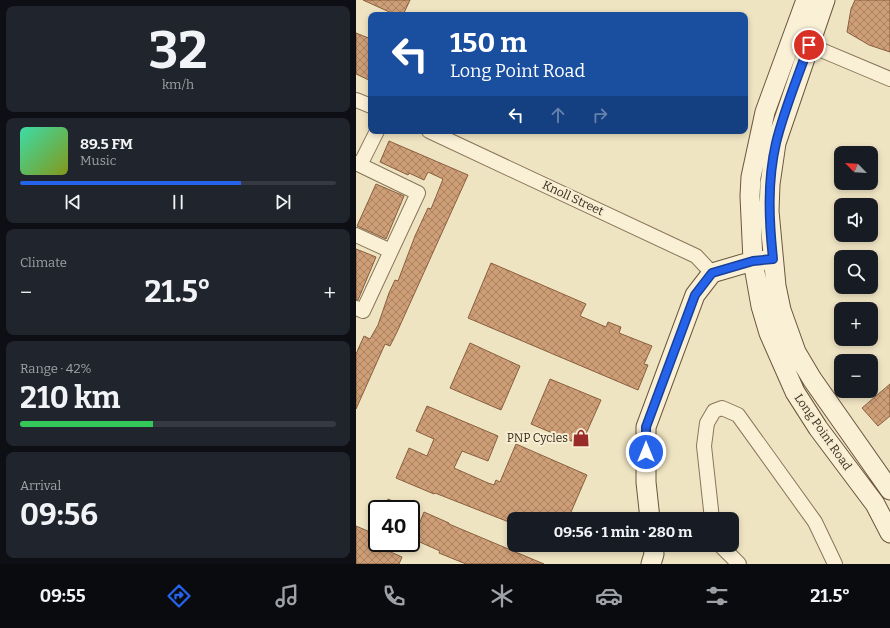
<!DOCTYPE html>
<html lang="en">
<head>
<meta charset="utf-8">
<style>
	:root { --surface:#171b24; --page:#20242c; --text:#f1f3f6; --muted:#9ea1a6; --line:#363941; --accent:#2563eb }
	body { margin:0; font-family:Bitter,serif; background:var(--page); color:var(--text); height:100vh; display:flex; flex-direction:column; font-size:15px; white-space:nowrap }
	* { box-sizing:border-box; margin:0 }
	p { font-size:13px; color:var(--muted) }
	.icon { flex:none; width:22px; height:22px; fill:none; stroke:currentColor; stroke-width:2; stroke-linecap:round; stroke-linejoin:round }
	.map { position:relative; flex:1; overflow:hidden }
	.details { display:flex; flex-direction:column; gap:6px; padding:6px; background:#0d0f14; width:356px }
	.details>* { flex:none }
	.banner { position:absolute; left:12px; top:12px; width:380px; height:122px; border-radius:8px; box-shadow:0 2px 6px #0003; background:#1a4fa0; color:#fff; overflow:hidden }
	.needle { width:26px; rotate:294deg }
	.buttons { position:absolute; left:478px; top:146px; display:grid; gap:8px }
	.buttons a { display:grid; place-items:center; width:44px; height:44px; border-radius:8px; background:var(--surface); box-shadow:0 2px 6px #0003; font-size:20px }
	.speed { position:absolute; left:12px; top:500px; display:flex; gap:8px; font-size:20px; font-weight:700; text-align:center }
	.speed>* { display:grid; place-content:center; width:52px; height:52px; border-radius:50%; background:var(--surface); box-shadow:0 2px 6px #0003; line-height:1 }
	.speed .limit { border:2px solid #111; border-radius:6px; background:#fff; color:#111 }
	.pin { position:absolute; display:grid; place-items:center; width:34px; height:34px; color:#fff; margin:-17px; border:2px solid #fff; border-radius:50%; box-shadow:0 1px 4px #0007 }
	.me { position:absolute; width:44px; margin:-22px; rotate:0deg; stroke-linejoin:round; filter:drop-shadow(0 0 3px #0008) }
	.turn { display:flex; align-items:center; gap:14px; height:84px; padding:0 16px; font-size:18px }
	.turn .icon { width:52px; height:52px; stroke-width:2.5 }
	.turn b { display:block; font-size:28px; line-height:34px }
	.lanes { display:flex; align-items:center; height:38px; padding:0 16px; background:#0003; justify-content:center; gap:20px; direction:ltr }
	.lanes .off { opacity:.35 }
	.big { font-size:30px; font-weight:700; line-height:1.1 }
	.details .card { flex:1; display:flex; flex-direction:column; justify-content:center; gap:6px; min-width:0; padding:0 14px; border-radius:8px; background:var(--page) }
	.details .dial { align-items:center; gap:0 }
	.dial b { font-size:52px; line-height:1 }
	.song { display:flex; align-items:center; gap:12px }
	.cover { width:48px; height:48px; border-radius:6px; background:linear-gradient(135deg,hsl(160 70% 55%),hsl(70 70% 35%)) }
	.played { height:4px; border-radius:2px; background:linear-gradient(90deg,var(--accent) 70%,var(--line) 70%) }
	.keys { display:flex; justify-content:space-around; direction:ltr }
	.heat { display:flex; justify-content:space-between; align-items:center; font-size:22px; direction:ltr }
	.charge { height:6px; border-radius:3px; background:linear-gradient(90deg,#34c759 42%,var(--line) 0) }
	.trip { position:absolute; left:151px; top:512px; width:232px; height:40px; border-radius:8px; background:var(--surface); box-shadow:0 2px 6px #0003; font-weight:700; line-height:40px; text-align:center }
	.tabs { display:flex; height:64px; justify-content:space-around; align-items:center; background:#090b0e; color:var(--muted) }
	.tabs .icon { width:28px; height:28px }
	.tabs .on { color:var(--accent) }
	.tabs b { font-size:18px; color:var(--text) }
	main { display:flex; flex:1; min-height:0 }
	.map>svg:first-child { display:block }
	.building { fill:url(#building-cross-hatch); stroke:#895f3e }
	.lines { fill:none; stroke-linecap:round; stroke-linejoin:round }
	.street-casing { stroke:#897559; stroke-width:16 }
	.secondary-casing { stroke:#6b563c; stroke-width:21 }
	.street { stroke:#f9f0d6; stroke-width:14 }
	.secondary { stroke:#f9f0d6; stroke-width:19 }
	.route-casing { stroke:#184099; stroke-width:10 }
	.route { stroke:#2563eb; stroke-width:7 }
	.labels { text-anchor:middle; dominant-baseline:central; stroke-width:4; stroke-linejoin:round; paint-order:stroke }
	.street-label { font-size:12px; fill:#392c1d; stroke:#f6edd2 }
	.poi-label { font-size:12px; fill:#392c1d; stroke:#f6edd2; text-anchor:end }
</style>
</head>
<body>
<main>
<section class="details">
<div class="card dial"><b>32</b><p>km/h</p></div>
<div class="card">
<div class="song"><i class="cover"></i><div><b>89.5 FM</b><p>Music</p></div></div>
<div class="played"></div>
<div class="keys"><svg class="icon" aria-label="previous" viewBox="0 0 24 24"><path d="M18 5L8 12l10 7zM5 5v14"/></svg><svg class="icon" aria-label="pause" viewBox="0 0 24 24"><path d="M8 5v14M16 5v14"/></svg><svg class="icon" aria-label="next" viewBox="0 0 24 24"><path d="M6 5l10 7-10 7zM19 5v14"/></svg></div>
</div>
<div class="card"><p>Climate</p>
<div class="heat"><a>−</a><b class="big">21.5°</b><a>+</a></div>
</div>
<div class="card"><p>Range · 42%</p><b class="big">210 km</b><div class="charge"></div></div>
<div class="card"><p>Arrival</p><b class="big">09:56</b></div>
</section>
<div class="map">
<svg width="534" height="564" viewBox="0 0 534 564">
	<defs>
		<pattern id="building-cross-hatch" width="8" height="8" patternUnits="userSpaceOnUse"><rect width="8" height="8" fill="#ce9f77"/><path d="M0 0l8 8M0 8l8-8" fill="none" stroke="#a88261"/></pattern>
	</defs>
	<rect width="100%" height="100%" fill="#efe4c2"/>
	<path class="building" d="M7 0H54L47 15H40Z
		M499 0H534V52L513 45 491 32 495 9Z
		M0 33 15 39V81L0 74Z
		M33 141 112 175 41 332 34 346 29 344 0 409V354L8 336 14 339 22 325 33 293 39 280 42 281 59 236 72 208 75 209 87 179 72 172 68 180 53 173 52 175 24 162Z
		M20 184 48 196 30 239 1 226Z
		M0 249 20 257 2 300H0Z
		M135 263 230 304 224 316 250 327 252 322 265 327 263 333 296 346 288 364 292 365 282 390 112 318Z
		M114 343 164 366 145 410 94 388Z
		M194 379 245 400 225 445 175 424Z
		M534 384V416L522 426 506 408Z
		M71 406 142 436 132 461 106 451 98 468 132 483 138 485 140 480 144 482 160 444 231 475 212 519H158V524L79 493 78 494 40 478 53 448 71 456 78 439 60 431Z
		M32 499 56 509H27Z
		M68 512 93 523V524L188 564H110L83 553 84 551 57 539Z
		M0 526 21 535V546L46 557 43 564H0Z"/>
	<g class="lines">
		<g class="street-casing">
			<path id="street" d="M446 42 534 79
				M0 100 15 106
				M73 131 340 256 356 273
				M0 163 62 193 7 311 0 308
				M4 165 21 131
				M0 235 35 251
				M356 519 348 446 351 423 358 411 366 408 382 415 459 522 479 564
				M364 545 383 564"/>
		</g>
		<g class="secondary-casing">
			<path id="secondary" d="M450 0 409 112 395 177 394 196 397 261 405 306 413 333 439 392 462 428 519 504 534 533
				M469 0 420 143 414 184 413 211 420 286 425 310 440 352 456 379 534 490
				M294 519 290 482V427L339 295 356 273 397 261 410 260
				M295 564 298 554 297 545"/>
		</g>
		<use href="#street" class="street"/>
		<use href="#secondary" class="secondary"/>
	</g>
	<g class="lines">
		<g class="route-casing">
			<path id="route" d="M290 452V427L339 295 356 273 397 261 417 259C413 221 411 182 420 143 428 110 442 77 453 45"/>
		</g>
		<use href="#route" class="route"/>
	</g>
	<defs>
		<g id="shop-bare" transform="scale(1.38)"><path d="M-5-2.5h2.3a2.7 3.5 0 0 1 5.4 0H5L5.5 6h-11ZM-1.5-2.5h3a1.5 2.3 0 0 0-3 0Z" fill="#992c28" stroke="#f6edd2" stroke-width="2.5" paint-order="stroke"/></g>
	</defs>
	<g fill-rule="evenodd">
		<use href="#shop-bare" x="225" y="438"/>
	</g>
	<g class="labels">
		<g class="street-label">
			<text transform="translate(217 198) rotate(25)">Knoll Street</text>
			<text transform="translate(467 432) rotate(55)">Long Point Road</text>
		</g>
		<g class="poi-label">
			<text x="212" y="438">PNP Cycles</text>
		</g>
	</g>
</svg>
<div class="buttons">
<a><svg class="needle" viewBox="-14 -14 28 28"><path d="M0-13l5 13h-10z" fill="#e53935"/><path d="M0 13l5-13h-10z" fill="#9ea1a6"/></svg></a>
<a><svg class="icon" aria-label="sound" viewBox="0 0 24 24"><path d="M4 9h4l5-4v14l-5-4H4zM17 9q2 3 0 6"/></svg></a>
<a><svg class="icon" aria-label="search" viewBox="0 0 24 24"><circle cx="10" cy="10" r="6"/><path d="M15 15l6 6"/></svg></a>
<a>+</a>
<a>−</a>
</div>
<div class="speed"><div class="limit">40</div></div>
<div class="pin" style="left:453px;top:45px;background:#d93025"><svg class="icon" aria-label="arrive" viewBox="0 0 24 24"><path d="M6 21V4h12l-3 4 3 4H6"/></svg></div>
<svg class="me" style="left:290px;top:452px" viewBox="-20 -20 40 40"><circle r="17" fill="#2563eb" stroke="#fff" stroke-width="3"/><path d="M0-11L8 9 0 5-8 9z" fill="#fff"/></svg>
<div class="trip">09:56 · 1 min · 280 m</div>
<div class="banner">
<div class="turn"><svg class="icon" aria-label="left" viewBox="0 0 24 24"><path d="M17 20v-9H6M10 6l-5 5 5 5"/></svg><div><b>150 m</b>Long Point Road</div></div>
<div class="lanes"><svg class="icon" aria-label="left" viewBox="0 0 24 24"><path d="M17 20v-9H6M10 6l-5 5 5 5"/></svg><svg class="icon off" aria-label="ahead" viewBox="0 0 24 24"><path d="M12 20V5M6 11l6-6 6 6"/></svg><svg class="icon off" aria-label="right" viewBox="0 0 24 24"><path d="M7 20v-9h11M14 6l5 5-5 5"/></svg></div>
</div>
</div>
</main>
<nav class="tabs">
<b>09:55</b>
<svg class="icon on" aria-label="directions" viewBox="0 0 24 24"><path d="M12 3l9 9-9 9-9-9zM9 14v-3h6M13 9l2 2-2 2"/></svg>
<svg class="icon" aria-label="music" viewBox="0 0 24 24"><path d="M9 18V5l10-2v13"/><circle cx="6" cy="18" r="3"/><circle cx="16" cy="16" r="3"/></svg>
<svg class="icon" aria-label="phone" viewBox="0 0 24 24"><path d="M5 4h4l2 5-3 2q2 4 5 5l2-3 5 2v4C11 20 4 13 5 4z"/></svg>
<svg class="icon" aria-label="climate" viewBox="0 0 24 24"><path d="M12 3v18M4 7l16 10M4 17L20 7"/></svg>
<svg class="icon" aria-label="car" viewBox="0 0 24 24"><path d="M5 17H2v-5l4-1 3-4h7l3 4 3 1v5h-3M9 17h6M6 11h13"/><circle cx="7" cy="17" r="2"/><circle cx="17" cy="17" r="2"/></svg>
<svg class="icon" aria-label="filters" viewBox="0 0 24 24"><path d="M4 7h16M4 17h16"/><circle cx="9" cy="7" r="2"/><circle cx="15" cy="17" r="2"/></svg>
<b>21.5°</b>
</nav>
</body>
</html>
